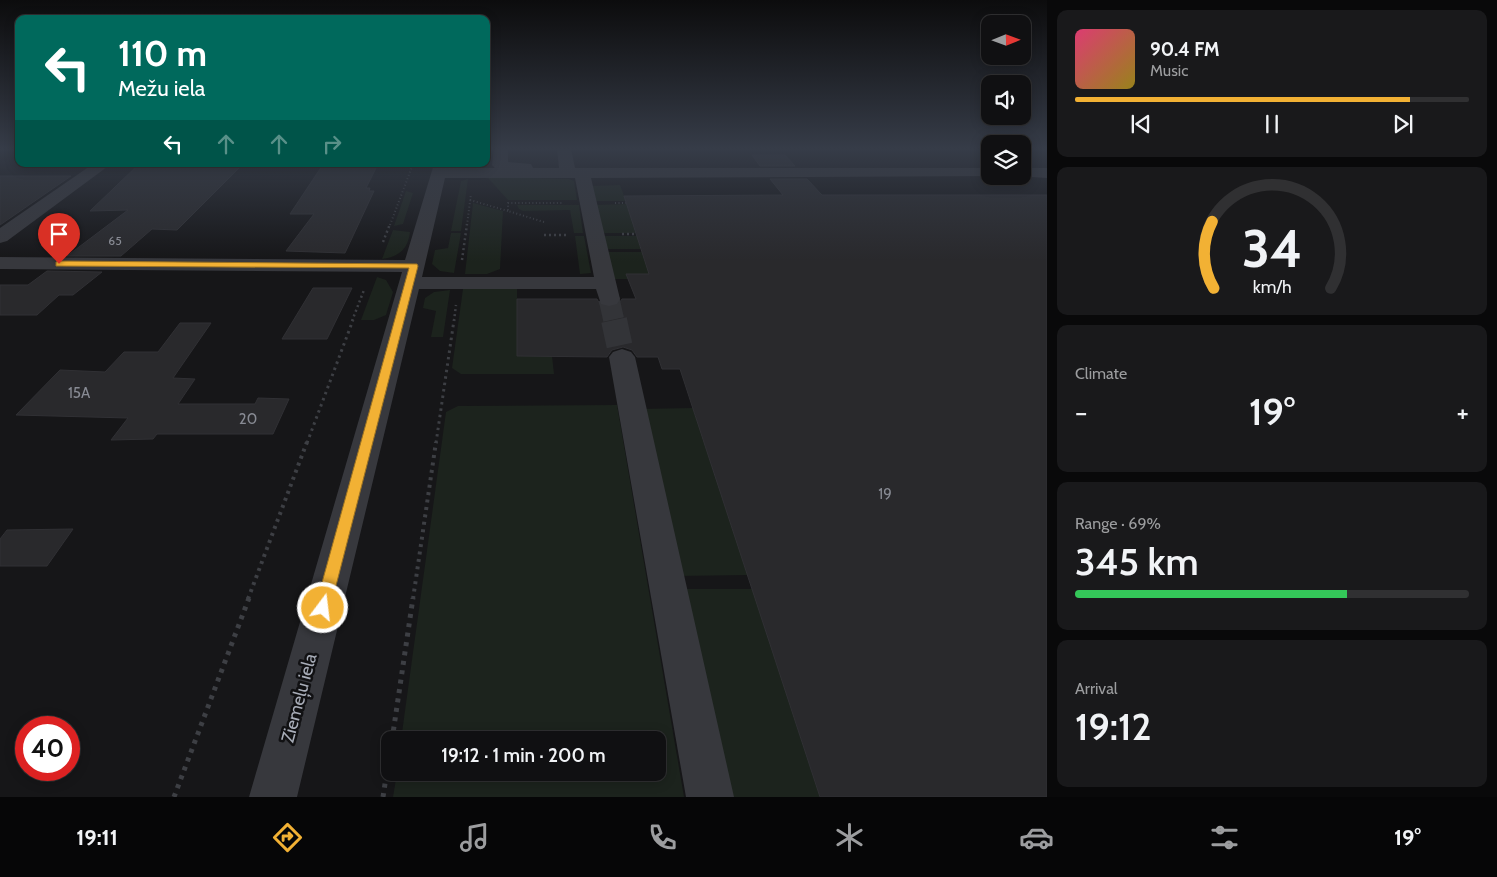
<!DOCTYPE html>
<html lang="en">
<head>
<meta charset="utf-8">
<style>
	:root { --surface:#101012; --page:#19191b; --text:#f1f3f6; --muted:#9c9d9f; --line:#303032; --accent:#f2b134 }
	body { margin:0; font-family:Cabin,sans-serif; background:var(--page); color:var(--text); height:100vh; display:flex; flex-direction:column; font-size:19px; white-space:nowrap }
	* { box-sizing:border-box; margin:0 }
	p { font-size:16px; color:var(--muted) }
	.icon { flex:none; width:28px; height:28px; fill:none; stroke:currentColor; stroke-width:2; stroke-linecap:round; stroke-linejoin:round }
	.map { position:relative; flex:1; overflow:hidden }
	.drawer { display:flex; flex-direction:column; gap:10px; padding:10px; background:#09090a; width:450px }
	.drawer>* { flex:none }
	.top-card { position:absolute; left:15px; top:15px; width:475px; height:152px; border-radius:10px; box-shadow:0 2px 12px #0003,0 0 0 1px var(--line); background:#00695c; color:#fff; overflow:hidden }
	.needle { width:32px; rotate:89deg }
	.fabs { position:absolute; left:981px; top:15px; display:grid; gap:10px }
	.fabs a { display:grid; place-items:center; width:50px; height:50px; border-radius:10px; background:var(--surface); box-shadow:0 2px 12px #0003,0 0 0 1px var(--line); font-size:25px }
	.speed { position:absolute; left:15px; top:716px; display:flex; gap:10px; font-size:25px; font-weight:700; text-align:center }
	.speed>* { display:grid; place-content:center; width:65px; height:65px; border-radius:50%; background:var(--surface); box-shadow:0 2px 12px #0003,0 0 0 1px var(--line); line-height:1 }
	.speed .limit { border:8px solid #d22; background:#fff; color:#111 }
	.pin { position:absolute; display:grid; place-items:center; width:42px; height:42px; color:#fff; margin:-51px -21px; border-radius:50% 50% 50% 0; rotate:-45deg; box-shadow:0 0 5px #0007 }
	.pin .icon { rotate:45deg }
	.me { position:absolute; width:55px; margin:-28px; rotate:15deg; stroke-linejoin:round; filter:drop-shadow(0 0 4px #0008) }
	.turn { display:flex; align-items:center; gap:18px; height:105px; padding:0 20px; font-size:22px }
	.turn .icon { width:65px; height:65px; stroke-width:2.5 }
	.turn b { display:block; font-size:35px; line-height:42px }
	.lanes { display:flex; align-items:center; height:48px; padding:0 20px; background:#0003; justify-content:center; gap:25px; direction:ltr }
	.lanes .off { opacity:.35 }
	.big { font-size:38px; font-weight:600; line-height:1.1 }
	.drawer .tile { flex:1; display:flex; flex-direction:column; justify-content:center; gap:8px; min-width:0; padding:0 18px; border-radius:10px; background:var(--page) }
	.drawer .dial { align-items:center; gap:0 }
	.dial svg { height:130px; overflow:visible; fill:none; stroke:var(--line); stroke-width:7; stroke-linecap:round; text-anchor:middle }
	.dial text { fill:var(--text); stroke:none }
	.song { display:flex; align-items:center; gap:15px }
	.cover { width:60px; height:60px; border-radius:8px; background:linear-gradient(135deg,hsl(340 70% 55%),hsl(50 70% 35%)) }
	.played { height:5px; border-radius:2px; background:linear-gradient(90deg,var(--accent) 85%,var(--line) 85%) }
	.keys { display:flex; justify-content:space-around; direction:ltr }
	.heat { display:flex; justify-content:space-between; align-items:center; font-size:28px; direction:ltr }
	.charge { height:8px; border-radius:4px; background:linear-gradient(90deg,#34c759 69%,var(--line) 0) }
	.trip { position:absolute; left:381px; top:731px; width:285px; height:50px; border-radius:10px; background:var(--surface); box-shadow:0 2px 12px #0003,0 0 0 1px var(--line); font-weight:600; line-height:50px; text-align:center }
	.menu { display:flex; height:80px; justify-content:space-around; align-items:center; background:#060607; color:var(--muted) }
	.menu .icon { width:35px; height:35px }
	.menu .on { color:var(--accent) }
	.menu b { font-size:22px; color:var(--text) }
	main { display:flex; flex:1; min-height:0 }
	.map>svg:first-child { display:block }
	.green { fill:#1c231d }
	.building { fill:#29292c; stroke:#303034 }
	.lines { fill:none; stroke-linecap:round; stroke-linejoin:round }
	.minor-tunnel-far1 { stroke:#333438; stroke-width:21; stroke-dasharray:21 11; stroke-linecap:butt }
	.minor-tunnel { stroke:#333438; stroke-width:26; stroke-dasharray:26 13; stroke-linecap:butt }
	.path-far4 { stroke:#3d3f44; stroke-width:2; stroke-dasharray:1 2.5; stroke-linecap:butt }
	.path-far3 { stroke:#3d3f44; stroke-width:2.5; stroke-dasharray:2 3; stroke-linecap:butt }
	.path-far2 { stroke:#3d3f44; stroke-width:3; stroke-dasharray:2.5 4; stroke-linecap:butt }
	.path-far1 { stroke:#3d3f44; stroke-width:4; stroke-dasharray:3 4.5; stroke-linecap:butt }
	.path { stroke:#3d3f44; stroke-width:5; stroke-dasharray:4 5.5; stroke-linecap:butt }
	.minor { fill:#37383d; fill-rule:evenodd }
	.route { fill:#f2b134; stroke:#9d7322 }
	.labels { text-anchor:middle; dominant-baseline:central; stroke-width:5; stroke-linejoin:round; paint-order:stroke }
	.far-number-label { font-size:12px; fill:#888b94 }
	.number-label { font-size:15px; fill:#888b94 }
	.street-label { font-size:18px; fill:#a8adb8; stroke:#111113 }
</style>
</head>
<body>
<main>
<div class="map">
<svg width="1047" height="797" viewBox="0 0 1047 797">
	<rect width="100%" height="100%" fill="#161618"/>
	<path class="green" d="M487 177 569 179 574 181 577 200H508Z
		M468 179 461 231H451L461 181Z
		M620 185 626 201H594L591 186Z
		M406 191 413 193 403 224 394 226Z
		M473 203 503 211 500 269 487 274H465Z
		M627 204 636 233H602L595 205Z
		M517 205H579L583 233H574L570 210 523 211 519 209Z
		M393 230 410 232C408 249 399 257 382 259Z
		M451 233H461L454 273 440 271 432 264 435 250 448 248Z
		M575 236H584L591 273 580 274Z
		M602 236H637L641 249H605Z
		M606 252H642L650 274H627L628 279H613Z
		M377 277 386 280 393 292 386 315 374 320H361Z
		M463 289H517V356H552L554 374H461L452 368Z
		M450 290 443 337H431L436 311 423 308 425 298 434 292Z
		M617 405 684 797H393L397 773 658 772V740H401L446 412 458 406Z
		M693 408 748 575 677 576 639 409Z
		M683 589H753L820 797H728Z"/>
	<path class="building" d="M752 155H785L795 166H760Z
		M139 164H243L177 230 152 229 121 256H67L128 210 90 211Z
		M322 166H377L366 188H370L369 191H374L345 253 286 251 314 214H290Z
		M0 176H71L0 225Z
		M770 179H807L822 195H1047V797H820L680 369H662L658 357H637L632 350 623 347 612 350 607 357 517 356V299H597L601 306 609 308 617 306 622 299H636L626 274H649L624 196 783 195Z
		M47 271 102 272 73 295H59L37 315H0V285H28Z
		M313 288H352L327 339H282Z
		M180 323H211L173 378 195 379 178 404H255L258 398 289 399 273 434H157L153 439 111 440 128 418 16 415 60 370 105 372 124 352H158Z
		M73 529 47 566H0V539L7 530Z"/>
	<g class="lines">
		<path class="minor-tunnel-far1" d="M609 299 614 321"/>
		<path class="minor-tunnel" d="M614 320 622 357"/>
		<path class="path-far4" d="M470 200 508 211
			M615 203H626
			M544 222 508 211V203H563
			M390 225 413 164
			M467 225 471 194"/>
		<path class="path-far3" d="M622 234H636
			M544 235H568
			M383 242 390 224
			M462 260 467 224
			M352 321 364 290
			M454 321 456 305"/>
		<path class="path-far2" d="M307 443 353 320
			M436 443 454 320"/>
		<path class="path-far1" d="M248 599 307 442
			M413 599 436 442"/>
		<path class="path" d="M392 740 413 598
			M174 797 249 598
			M383 797 390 751"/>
		<path class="minor" d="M494 149H508V162L531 164 533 168H559L557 149H571L575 168H990V176H996L591 178 620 299 617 304 609 306 601 304 596 289H419L297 797H249L402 272 0 269V257L405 260 434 164H448V168H495L492 165ZM445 178H575L594 277H422Z
			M93 164H111L7 241 0 243V228Z
			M1022 168H1047V178L1016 176H1022Z
			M622 349 631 352 635 357 734 797H686L609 357 613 352Z"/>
	</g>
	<linearGradient id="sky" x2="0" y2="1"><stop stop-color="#0c0c0d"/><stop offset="0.57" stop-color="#363c48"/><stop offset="1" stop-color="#363c48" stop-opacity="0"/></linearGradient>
	<rect width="1047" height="261" fill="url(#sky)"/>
	<path class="route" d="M59 261 417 264 418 266 329 613 323 615 317 613 315 608 409 268 56 266V262Z"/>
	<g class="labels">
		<g class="far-number-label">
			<text x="115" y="240">65</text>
		</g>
		<g class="number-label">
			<text x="79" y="393">15A</text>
			<text x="248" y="419">20</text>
			<text x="885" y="494">19</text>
		</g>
		<g class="street-label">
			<text transform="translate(299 698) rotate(-75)">Ziemeļu iela</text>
		</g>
	</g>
</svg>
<div class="fabs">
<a><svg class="needle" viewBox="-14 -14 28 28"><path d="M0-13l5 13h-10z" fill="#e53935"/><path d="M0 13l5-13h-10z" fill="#9c9d9f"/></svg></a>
<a><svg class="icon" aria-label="sound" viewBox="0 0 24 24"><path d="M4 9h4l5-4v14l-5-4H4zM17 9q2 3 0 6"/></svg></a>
<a><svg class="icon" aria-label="layers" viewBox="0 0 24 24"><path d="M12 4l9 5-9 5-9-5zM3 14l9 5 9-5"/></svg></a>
</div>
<div class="speed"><div class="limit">40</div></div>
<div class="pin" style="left:59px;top:264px;background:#d93025"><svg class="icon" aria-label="arrive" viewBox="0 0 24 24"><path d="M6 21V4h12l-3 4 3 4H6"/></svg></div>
<svg class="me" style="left:323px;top:608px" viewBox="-20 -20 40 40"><circle r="17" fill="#f2b134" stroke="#fff" stroke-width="3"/><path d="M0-11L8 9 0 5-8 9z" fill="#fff"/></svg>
<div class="trip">19:12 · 1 min · 200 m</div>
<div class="top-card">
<div class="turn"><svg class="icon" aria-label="left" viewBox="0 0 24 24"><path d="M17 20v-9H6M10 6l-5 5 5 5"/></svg><div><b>110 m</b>Mežu iela</div></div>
<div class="lanes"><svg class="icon" aria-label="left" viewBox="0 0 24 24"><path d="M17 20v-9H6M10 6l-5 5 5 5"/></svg><svg class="icon off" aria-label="ahead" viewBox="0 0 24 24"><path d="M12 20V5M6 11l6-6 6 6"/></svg><svg class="icon off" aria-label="ahead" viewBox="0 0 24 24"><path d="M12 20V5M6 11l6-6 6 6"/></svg><svg class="icon off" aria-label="right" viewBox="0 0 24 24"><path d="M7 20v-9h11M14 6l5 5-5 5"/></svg></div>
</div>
</div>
<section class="drawer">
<div class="tile">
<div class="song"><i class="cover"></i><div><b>90.4 FM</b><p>Music</p></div></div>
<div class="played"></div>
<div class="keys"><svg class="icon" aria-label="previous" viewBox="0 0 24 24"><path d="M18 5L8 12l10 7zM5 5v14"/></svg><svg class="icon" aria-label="pause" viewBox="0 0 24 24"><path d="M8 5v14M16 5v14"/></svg><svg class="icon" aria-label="next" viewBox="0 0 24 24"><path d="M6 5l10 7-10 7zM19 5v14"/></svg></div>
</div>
<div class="tile dial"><svg viewBox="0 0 100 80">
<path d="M14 69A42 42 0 1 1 86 69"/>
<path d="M14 69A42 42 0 0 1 13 28" stroke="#f2b134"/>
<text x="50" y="56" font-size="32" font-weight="700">34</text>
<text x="50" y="72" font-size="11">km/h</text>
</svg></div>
<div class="tile"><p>Climate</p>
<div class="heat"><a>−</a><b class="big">19°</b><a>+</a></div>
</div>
<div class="tile"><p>Range · 69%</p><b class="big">345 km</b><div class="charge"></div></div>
<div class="tile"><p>Arrival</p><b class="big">19:12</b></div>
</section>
</main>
<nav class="menu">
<b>19:11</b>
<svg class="icon on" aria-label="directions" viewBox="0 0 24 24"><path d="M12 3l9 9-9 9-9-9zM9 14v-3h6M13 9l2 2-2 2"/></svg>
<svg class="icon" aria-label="music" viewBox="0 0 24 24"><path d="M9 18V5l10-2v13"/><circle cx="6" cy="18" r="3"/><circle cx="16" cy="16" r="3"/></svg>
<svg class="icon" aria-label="phone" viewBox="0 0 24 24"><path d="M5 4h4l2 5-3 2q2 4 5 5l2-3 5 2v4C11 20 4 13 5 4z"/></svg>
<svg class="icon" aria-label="climate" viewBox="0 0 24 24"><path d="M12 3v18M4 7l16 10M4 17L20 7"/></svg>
<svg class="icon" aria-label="car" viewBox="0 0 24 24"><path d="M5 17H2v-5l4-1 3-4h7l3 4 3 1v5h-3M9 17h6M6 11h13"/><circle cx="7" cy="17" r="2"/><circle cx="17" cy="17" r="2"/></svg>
<svg class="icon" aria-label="filters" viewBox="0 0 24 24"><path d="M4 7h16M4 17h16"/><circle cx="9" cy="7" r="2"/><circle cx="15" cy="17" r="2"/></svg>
<b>19°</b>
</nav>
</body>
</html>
